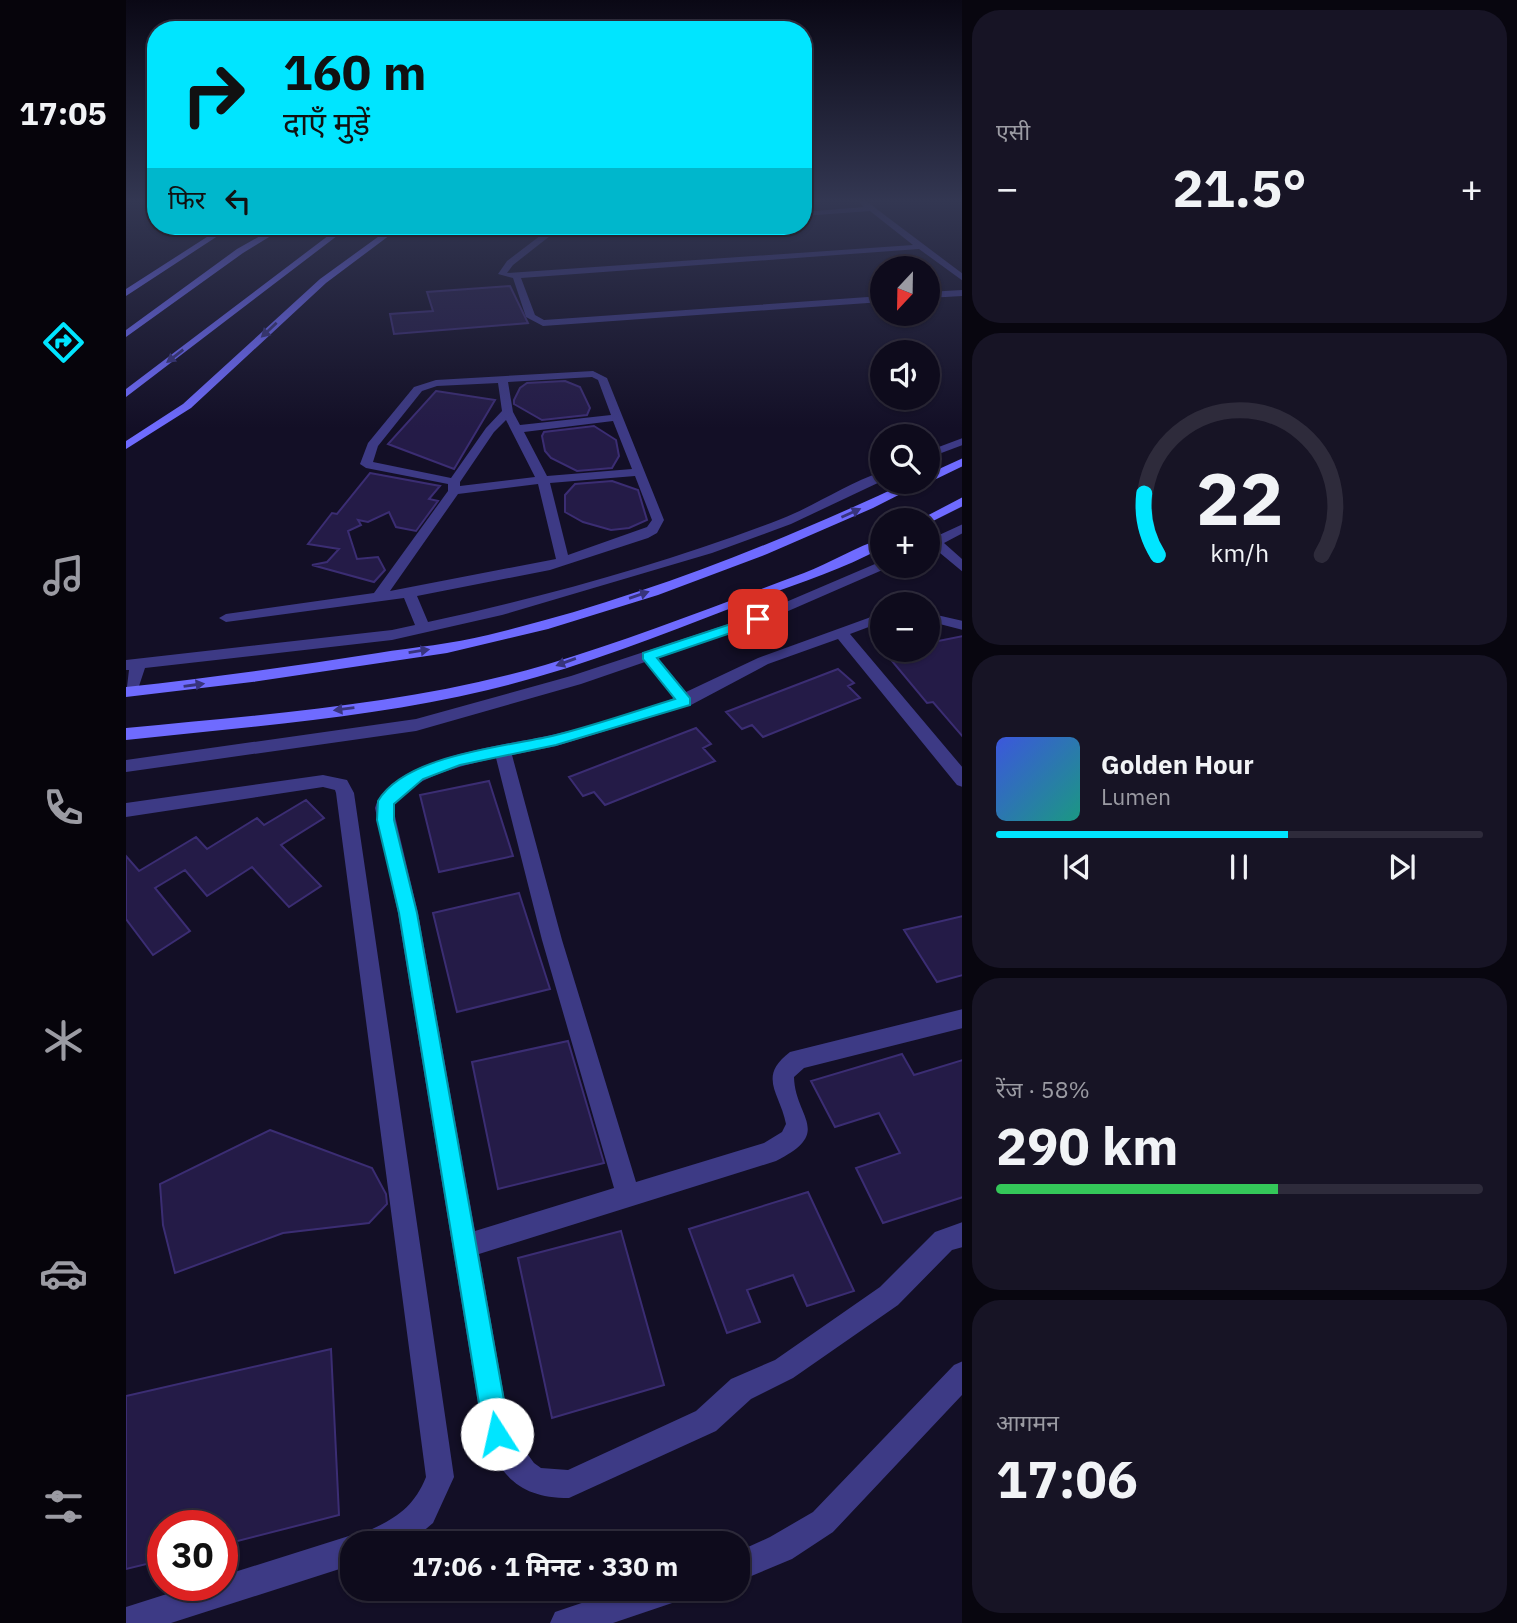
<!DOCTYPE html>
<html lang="hi">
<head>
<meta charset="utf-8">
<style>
	:root { --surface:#0e0b1c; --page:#171425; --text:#f1f3f6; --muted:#9b9ba3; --line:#2e2b3b; --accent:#00e5ff }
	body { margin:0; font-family:"IBM Plex Sans","Noto Sans Devanagari",sans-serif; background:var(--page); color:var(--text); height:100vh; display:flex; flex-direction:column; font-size:26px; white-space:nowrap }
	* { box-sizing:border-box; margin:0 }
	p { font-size:23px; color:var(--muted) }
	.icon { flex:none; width:38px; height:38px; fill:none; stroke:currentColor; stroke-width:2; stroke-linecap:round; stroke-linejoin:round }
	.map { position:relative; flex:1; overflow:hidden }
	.drawer { display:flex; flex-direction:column; gap:10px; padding:10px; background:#08060f; width:555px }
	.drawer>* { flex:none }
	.banner { position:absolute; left:21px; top:21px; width:665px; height:214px; border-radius:28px; box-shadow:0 2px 5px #0004,0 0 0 2px var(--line); background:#00e5ff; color:#111; overflow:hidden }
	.needle { width:46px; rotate:202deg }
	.tools { position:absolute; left:744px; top:256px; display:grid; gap:14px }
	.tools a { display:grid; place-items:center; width:70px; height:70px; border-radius:50%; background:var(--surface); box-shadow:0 2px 5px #0004,0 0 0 2px var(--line); font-size:35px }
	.speed { position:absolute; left:21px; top:1510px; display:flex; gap:14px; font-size:35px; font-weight:700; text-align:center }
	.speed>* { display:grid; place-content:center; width:91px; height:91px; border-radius:50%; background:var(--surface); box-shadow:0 2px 5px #0004,0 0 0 2px var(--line); line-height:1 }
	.speed .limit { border:10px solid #d22; background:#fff; color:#111 }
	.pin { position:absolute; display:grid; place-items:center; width:60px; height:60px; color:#fff; margin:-30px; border-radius:14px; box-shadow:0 4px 10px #0006 }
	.me { position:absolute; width:77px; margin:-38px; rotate:350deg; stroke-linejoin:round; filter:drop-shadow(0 0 5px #0008) }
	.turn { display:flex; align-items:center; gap:24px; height:147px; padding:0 21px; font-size:32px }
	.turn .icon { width:91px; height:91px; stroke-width:2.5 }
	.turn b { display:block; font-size:49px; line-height:60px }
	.then { display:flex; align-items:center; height:66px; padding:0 21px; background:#0003; gap:14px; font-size:26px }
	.big { font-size:52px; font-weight:700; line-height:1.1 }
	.drawer .card { flex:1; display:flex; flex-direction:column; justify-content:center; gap:10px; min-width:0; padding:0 24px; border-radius:28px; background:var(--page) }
	.drawer .dial { align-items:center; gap:0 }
	.dial svg { height:182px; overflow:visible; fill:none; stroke:var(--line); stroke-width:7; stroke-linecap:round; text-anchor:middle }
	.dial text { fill:var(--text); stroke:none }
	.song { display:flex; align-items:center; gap:21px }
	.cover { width:84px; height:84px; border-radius:10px; background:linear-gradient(135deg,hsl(230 70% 55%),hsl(170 70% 35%)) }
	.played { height:7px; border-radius:4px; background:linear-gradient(90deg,var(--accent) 60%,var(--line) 60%) }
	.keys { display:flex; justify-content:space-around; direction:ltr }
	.heat { display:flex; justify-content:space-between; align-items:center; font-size:38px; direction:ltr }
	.charge { height:10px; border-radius:5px; background:linear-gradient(90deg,#34c759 58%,var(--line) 0) }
	.trip { position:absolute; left:214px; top:1531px; width:410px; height:70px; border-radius:28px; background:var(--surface); box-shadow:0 2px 5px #0004,0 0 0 2px var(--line); font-weight:700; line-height:70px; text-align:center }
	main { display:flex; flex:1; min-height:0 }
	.tab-bar { display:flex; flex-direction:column; width:126px; justify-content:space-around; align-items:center; background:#06040b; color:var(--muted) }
	.tab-bar .icon { width:49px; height:49px }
	.tab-bar .on { color:var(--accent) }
	.tab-bar b { font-size:32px; color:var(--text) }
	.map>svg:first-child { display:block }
	.building { fill:#241b47; stroke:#3b2d73; stroke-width:2 }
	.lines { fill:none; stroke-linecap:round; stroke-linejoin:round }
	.street { fill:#3d3a85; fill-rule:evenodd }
	.secondary { fill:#6f6bff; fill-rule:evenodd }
	.oneway { fill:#38347d }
	.route { fill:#00e5ff; stroke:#0095a6; stroke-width:2 }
</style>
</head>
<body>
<main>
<nav class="tab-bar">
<b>17:05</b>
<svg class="icon on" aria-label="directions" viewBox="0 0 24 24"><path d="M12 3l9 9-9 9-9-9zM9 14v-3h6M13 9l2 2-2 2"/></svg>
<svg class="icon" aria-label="music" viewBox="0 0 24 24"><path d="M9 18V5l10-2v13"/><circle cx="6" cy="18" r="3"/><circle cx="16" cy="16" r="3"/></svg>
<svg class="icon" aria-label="phone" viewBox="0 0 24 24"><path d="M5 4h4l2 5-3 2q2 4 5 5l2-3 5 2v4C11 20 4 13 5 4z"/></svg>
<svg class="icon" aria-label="climate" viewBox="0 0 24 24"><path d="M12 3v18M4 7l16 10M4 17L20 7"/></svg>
<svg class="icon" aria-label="car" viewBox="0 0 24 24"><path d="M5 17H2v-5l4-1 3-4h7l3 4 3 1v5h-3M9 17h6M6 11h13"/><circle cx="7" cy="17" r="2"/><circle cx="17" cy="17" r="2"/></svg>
<svg class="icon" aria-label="filters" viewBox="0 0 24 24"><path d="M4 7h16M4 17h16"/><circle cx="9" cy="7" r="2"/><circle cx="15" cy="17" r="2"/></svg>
</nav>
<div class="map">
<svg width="837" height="1623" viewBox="0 0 837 1623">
	<rect width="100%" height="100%" fill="#130f26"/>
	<path class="building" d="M384 286 402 323 268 334 264 314 307 311 301 292Z
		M439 381 454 387 464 408 461 415 416 420 388 404V400L394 388 401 383Z
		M310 391 369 400 328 469 262 444Z
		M468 426 490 440 493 456 486 468 451 471 425 458 419 451 416 436 418 432Z
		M244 473 314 486 303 499 312 501 290 531 270 527 263 512 242 522 232 520 235 525 222 531 231 559 252 557 259 570 248 582 186 565 201 562 213 549 182 544 206 513 211 514Z
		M486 481 512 490 521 520 503 528 485 530 457 522 439 512V495L449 484Z
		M837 636V737L807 702 801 703 756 649H802V643Z
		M712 669 728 683 722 686 734 698 637 737 626 725 616 729 600 712Z
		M570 728 585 744 577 748 589 761 479 805 468 792 457 796 443 777Z
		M363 781 387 856 313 872 294 795Z
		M180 800 198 818 155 845 195 886 163 907 126 867 81 896 59 870 29 888 64 931 27 955 0 919V856L13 871 70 837 81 849 131 818 138 825Z
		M393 893 424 989 331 1012 307 913Z
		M837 916V975L811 982 778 930Z
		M442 1041 478 1163 372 1189 346 1062Z
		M776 1054 788 1075 837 1060V1197L757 1223 730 1168 774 1153 753 1113 709 1127 685 1081Z
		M144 1130 246 1168 260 1194 261 1204 243 1223 157 1233 49 1273 37 1225 34 1184Z
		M682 1192 728 1291 681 1306 667 1275 621 1290 634 1322 601 1333 563 1229Z
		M495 1231 538 1385 426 1418 392 1258Z
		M205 1349 213 1515 96 1545V1526H37V1560L0 1569V1396Z"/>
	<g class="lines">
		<path class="street" d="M732 201H740L837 274V281L793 249 395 278 409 315 418 320 756 296V302L417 326 400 317 387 278 372 274 381 261 427 226H491L429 232 387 265 381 273 787 245 744 211 677 216V212L738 207Z
			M837 290V296L802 298V292Z
			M467 371 481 378 538 520 531 533 522 538 424 570 291 596 302 622C418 597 544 562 655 519 689 506 721 483 756 472V481L665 524 586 553 376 615 266 640 19 668 10 695H0L3 670H0V660L266 630 289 625 278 598 100 622 93 618 100 614 248 593 322 491V484L240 468 234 464 242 443 288 387 310 380ZM466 377 472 380 485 415 394 425 387 412 382 382ZM372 383 376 411 360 428 325 478 247 462 252 446 296 391 311 386ZM380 420 409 477 334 486V482L368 432ZM487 421 506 469 421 476 398 432ZM509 476 526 520 521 527 442 555 424 483ZM412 484 430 559 264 591 332 494Z
			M837 438V445L802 458V451Z
			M837 524V533L818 543 837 560V572L808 548 802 550V531L811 536Z
			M756 561V565H763L761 568 637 622 532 658 560 692 632 658 756 613V622L724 634 837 768V787L831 785 712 639 642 664 565 705 430 746 386 755 436 940 510 1182 638 1143 656 1132 660 1124C654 1093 631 1077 664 1052L837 1009V1028L678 1068 668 1077C669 1118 708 1132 650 1161L353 1254 384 1430 408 1463 415 1468 442 1470 570 1411 605 1379 649 1360 754 1287 809 1232 837 1222V1247L826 1250 772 1305 667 1378 625 1399 590 1431 443 1498C394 1498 375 1477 357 1434L272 913 249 808C265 756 385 745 430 734 469 725 512 715 548 698L519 662 455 684 290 731 0 772V760L290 719 445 676 627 616ZM370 758 416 940 488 1188 349 1231 292 913 267 808C282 777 339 765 370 758Z
			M802 613 837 621V630L802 621Z
			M197 775 221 780 228 793 328 1477 307 1523 282 1544H226V1565L45 1623H0V1607L66 1586H96V1576L226 1535 233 1538 235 1534C265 1521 287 1510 300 1477L210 793 209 790 197 787 0 817V803Z
			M837 1361V1394L707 1532 666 1559 611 1582V1552L644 1537 687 1512 828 1365Z
			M497 1589H559L555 1600 487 1623H424L429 1612Z"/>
		<path class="secondary" d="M98 226H107L0 296V289Z
			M152 226H161L117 253 0 337V330L111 249Z
			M215 226H224L0 397V389Z
			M267 226H276L200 283 65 408 0 449V441L57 404 194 279Z
			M837 458V466L806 481H801L802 474Z
			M784 481H800L747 508 641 554 532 595 422 629 321 653 126 682 0 697V687C84 678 168 666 252 653 289 647 326 644 362 635 508 600 648 545 784 481Z
			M837 497V506L803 523 802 520H793Z
			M756 539V548C709 573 658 588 608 607 527 638 447 670 362 690 244 718 121 727 0 740V728C140 714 283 705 419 665 506 639 592 605 678 573 704 563 731 546 756 539Z"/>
	</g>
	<defs><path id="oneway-solid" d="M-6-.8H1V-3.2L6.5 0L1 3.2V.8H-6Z" transform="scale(1.75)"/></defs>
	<g class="oneway">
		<use href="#oneway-solid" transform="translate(143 330) rotate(137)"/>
		<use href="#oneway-solid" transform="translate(49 356) rotate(142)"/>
		<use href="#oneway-solid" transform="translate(725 513) rotate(-24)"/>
		<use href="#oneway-solid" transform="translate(513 595) rotate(-19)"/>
		<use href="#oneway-solid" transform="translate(293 651) rotate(-9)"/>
		<use href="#oneway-solid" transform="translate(440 662) rotate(160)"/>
		<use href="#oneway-solid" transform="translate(68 685) rotate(-8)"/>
		<use href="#oneway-solid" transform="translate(218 709) rotate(173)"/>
	</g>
	<linearGradient id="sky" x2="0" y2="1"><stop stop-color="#0a0815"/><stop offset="0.47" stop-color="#333752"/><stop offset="1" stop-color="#333752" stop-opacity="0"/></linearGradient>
	<rect width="837" height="428" fill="url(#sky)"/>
	<path class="route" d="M632 615 637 616V622L531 658 564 698V705L430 745 334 765 297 779 268 804V820L291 913 384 1434 380 1443 371 1447 362 1443 358 1434 273 913 251 820 252 801C280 754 381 747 430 735 470 725 510 711 549 699L517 659V653Z"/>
</svg>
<div class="tools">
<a><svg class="needle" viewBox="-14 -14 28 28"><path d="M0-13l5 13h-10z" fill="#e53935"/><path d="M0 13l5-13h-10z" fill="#9b9ba3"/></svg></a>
<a><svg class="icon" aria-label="sound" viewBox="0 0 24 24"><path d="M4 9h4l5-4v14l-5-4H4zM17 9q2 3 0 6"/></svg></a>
<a><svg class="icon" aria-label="search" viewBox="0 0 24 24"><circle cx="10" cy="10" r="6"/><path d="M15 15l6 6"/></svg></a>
<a>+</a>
<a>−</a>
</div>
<div class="speed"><div class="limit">30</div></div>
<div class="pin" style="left:632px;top:619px;background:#d93025"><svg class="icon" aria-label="arrive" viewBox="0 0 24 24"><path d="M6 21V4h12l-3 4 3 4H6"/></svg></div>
<svg class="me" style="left:371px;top:1434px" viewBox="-20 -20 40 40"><circle r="19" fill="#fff"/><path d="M0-13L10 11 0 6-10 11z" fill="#00e5ff"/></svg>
<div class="trip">17:06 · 1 मिनट · 330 m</div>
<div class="banner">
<div class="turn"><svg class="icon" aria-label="right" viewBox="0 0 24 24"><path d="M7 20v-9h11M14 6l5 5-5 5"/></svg><div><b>160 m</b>दाएँ मुड़ें</div></div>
<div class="then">फिर<svg class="icon" aria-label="left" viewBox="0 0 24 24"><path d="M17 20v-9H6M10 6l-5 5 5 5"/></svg></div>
</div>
</div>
<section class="drawer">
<div class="card"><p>एसी</p>
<div class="heat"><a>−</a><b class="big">21.5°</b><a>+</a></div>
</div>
<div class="card dial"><svg viewBox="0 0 100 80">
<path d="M14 69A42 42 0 1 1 86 69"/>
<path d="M14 69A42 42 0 0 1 8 42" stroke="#00e5ff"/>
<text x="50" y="56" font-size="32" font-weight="700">22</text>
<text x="50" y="72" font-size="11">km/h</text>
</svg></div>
<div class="card">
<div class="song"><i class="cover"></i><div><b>Golden Hour</b><p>Lumen</p></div></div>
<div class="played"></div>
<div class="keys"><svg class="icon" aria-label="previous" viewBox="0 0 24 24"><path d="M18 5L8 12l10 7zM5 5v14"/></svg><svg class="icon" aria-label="pause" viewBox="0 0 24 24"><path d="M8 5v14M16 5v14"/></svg><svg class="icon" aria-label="next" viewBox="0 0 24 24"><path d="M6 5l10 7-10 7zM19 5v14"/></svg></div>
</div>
<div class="card"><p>रेंज · 58%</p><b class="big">290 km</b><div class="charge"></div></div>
<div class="card"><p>आगमन</p><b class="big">17:06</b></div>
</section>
</main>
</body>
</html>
